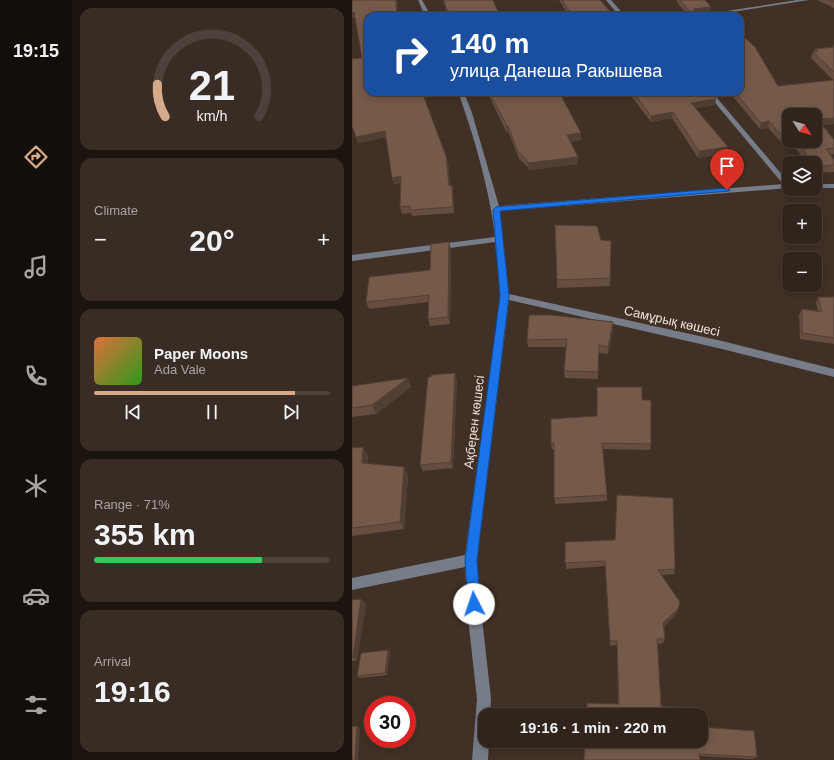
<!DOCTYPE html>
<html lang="en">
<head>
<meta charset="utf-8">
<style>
	:root { --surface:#31241c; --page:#392c25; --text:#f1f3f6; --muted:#a8a4a3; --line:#4c413b; --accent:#d6ab8b }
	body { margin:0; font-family:Arial,sans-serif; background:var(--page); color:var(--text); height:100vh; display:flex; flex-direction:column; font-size:15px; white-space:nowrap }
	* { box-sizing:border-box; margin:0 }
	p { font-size:13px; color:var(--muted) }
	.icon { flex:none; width:22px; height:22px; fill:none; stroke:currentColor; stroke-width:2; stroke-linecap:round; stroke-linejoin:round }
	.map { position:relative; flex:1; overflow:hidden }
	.sheet { display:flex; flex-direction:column; gap:8px; padding:8px; background:#1b140f; width:280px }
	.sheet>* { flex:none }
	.banner { position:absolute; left:12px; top:12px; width:380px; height:84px; border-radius:12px; box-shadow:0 2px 10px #0003,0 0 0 1px var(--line); background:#1a4fa0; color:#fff; overflow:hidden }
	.needle { width:26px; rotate:127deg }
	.controls { position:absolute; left:430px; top:108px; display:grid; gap:8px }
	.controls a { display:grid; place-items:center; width:40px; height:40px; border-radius:8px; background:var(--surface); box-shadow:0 2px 10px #0003,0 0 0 1px var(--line); font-size:20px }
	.speed { position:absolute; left:12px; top:696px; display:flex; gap:8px; font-size:20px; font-weight:700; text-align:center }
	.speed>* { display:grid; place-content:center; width:52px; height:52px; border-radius:50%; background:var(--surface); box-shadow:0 2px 10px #0003,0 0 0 1px var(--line); line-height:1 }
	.speed .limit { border:6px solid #d22; background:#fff; color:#111 }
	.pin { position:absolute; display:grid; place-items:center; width:34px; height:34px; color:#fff; margin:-41px -17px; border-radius:50% 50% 50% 0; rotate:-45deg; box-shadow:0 0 4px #0007 }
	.pin .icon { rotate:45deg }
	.me { position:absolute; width:44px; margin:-22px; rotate:356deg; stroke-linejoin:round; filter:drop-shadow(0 0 3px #0008) }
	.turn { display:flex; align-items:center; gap:14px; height:84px; padding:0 20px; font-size:18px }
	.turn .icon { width:52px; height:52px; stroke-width:2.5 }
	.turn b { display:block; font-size:28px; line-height:34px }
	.big { font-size:30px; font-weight:700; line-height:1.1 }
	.sheet .tile { flex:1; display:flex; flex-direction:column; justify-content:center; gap:6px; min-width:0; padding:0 14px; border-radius:12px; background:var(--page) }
	.sheet .dial { align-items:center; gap:0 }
	.dial svg { height:104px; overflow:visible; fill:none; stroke:var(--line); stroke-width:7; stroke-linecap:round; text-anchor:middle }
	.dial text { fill:var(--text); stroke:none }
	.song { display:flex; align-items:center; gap:12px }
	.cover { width:48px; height:48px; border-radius:6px; background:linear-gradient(135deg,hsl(20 70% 55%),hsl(110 70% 35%)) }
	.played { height:4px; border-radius:2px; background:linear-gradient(90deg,var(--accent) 85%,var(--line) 85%) }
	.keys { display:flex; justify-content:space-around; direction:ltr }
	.heat { display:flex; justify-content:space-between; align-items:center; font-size:22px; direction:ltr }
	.charge { height:6px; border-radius:3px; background:linear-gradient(90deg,#34c759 71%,var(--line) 0) }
	.trip { position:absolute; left:126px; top:708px; width:230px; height:40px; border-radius:12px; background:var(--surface); box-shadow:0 2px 10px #0003,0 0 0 1px var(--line); font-weight:700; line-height:40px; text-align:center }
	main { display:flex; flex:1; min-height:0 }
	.tabs { display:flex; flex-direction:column; width:72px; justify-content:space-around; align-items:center; background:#140e0b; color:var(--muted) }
	.tabs .icon { width:28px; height:28px }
	.tabs .selected { color:var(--accent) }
	.tabs b { font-size:18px; color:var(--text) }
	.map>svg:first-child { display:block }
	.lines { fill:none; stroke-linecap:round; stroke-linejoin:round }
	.minor { fill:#767c88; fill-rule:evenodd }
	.wall { fill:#654d40; fill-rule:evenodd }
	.shaded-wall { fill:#523f34 }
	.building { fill:#755a4a; stroke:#523f34 }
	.route { fill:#1a73e8; stroke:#114b97 }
	.labels { text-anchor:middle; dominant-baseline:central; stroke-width:4; stroke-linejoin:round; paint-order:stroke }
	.street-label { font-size:13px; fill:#eee2db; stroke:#413025 }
</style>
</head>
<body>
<main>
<nav class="tabs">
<b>19:15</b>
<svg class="icon selected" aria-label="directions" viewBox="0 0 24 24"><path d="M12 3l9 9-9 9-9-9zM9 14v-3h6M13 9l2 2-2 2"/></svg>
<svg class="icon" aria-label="music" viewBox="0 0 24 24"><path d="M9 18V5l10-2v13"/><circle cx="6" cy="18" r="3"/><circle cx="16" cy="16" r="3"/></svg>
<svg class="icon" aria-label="phone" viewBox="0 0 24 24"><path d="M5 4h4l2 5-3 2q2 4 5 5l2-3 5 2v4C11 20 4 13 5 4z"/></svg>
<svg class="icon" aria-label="climate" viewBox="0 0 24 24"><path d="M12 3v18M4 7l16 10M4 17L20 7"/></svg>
<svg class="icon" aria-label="car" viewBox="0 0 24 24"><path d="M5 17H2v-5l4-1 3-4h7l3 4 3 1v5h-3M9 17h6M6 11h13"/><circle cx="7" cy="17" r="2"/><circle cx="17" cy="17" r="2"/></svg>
<svg class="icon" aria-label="filters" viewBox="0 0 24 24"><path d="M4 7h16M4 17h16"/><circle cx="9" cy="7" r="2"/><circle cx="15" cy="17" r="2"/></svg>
</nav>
<section class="sheet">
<div class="tile dial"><svg viewBox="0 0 100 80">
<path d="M14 69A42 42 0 1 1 86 69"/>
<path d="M14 69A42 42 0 0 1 8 44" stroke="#d6ab8b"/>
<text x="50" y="56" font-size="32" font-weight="700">21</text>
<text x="50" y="72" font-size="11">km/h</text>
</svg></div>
<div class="tile"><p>Climate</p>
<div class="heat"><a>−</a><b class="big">20°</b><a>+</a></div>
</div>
<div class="tile">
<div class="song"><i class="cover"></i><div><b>Paper Moons</b><p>Ada Vale</p></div></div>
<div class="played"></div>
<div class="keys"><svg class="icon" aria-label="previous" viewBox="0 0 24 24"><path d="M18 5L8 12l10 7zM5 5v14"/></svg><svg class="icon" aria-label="pause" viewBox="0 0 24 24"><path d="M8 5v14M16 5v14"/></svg><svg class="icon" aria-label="next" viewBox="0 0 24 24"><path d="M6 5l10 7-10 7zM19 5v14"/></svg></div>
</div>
<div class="tile"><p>Range · 71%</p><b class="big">355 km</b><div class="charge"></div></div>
<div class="tile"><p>Arrival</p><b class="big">19:16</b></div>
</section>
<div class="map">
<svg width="482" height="760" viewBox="0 0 482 760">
	<rect width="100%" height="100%" fill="#413025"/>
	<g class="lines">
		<path class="minor" d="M66 0H70L79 16H73Z
			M254 0H259L273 16H267Z
			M445 0H457L355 16H342Z
			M106 92H112L120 113 147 206 431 184 354 92H360L437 183V188L148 211 157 294 370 341 482 369V377L370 349 157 300 125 560 130 618 139 699 138 715H133V741H137L136 760H120L125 699 116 618 113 567 0 590V578L113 555 149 296 143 242 0 261V255L143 237C138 191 122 136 106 92Z
			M463 184H482V188H463Z"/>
	</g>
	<path class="wall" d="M0 0H45L46 16H16L94 156 96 162 98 186 100 185 101 192 102 213 60 216 59 213 50 214 48 207 49 183 42 184 40 178 34 137 6 143 0 126 10 58Z
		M91 0H141L148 16H97L95 14Z
		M207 0H248L262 16H217Z
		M325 0H328L358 11 368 16H336L325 2Z
		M465 0H482V8Z
		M482 44V124L470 125 482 140V154L478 155 482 160V172L463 173V163H454L444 148 440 149 434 143H430L416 128 408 129 377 92H388L426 86 481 80 459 58 461 52H462L463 49 481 47ZM437 115 463 141H437Z
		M135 92H207L229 140 218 142 226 157V164L177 170 175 166 167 159 157 133H155Z
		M276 92H358L363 105 344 108 375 153 346 158 320 118 299 122Z
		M249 240 259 241 258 286 205 288V280Z
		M99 249 98 324 78 326 76 319 77 302 17 309 14 302 78 270Z
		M466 297H482V344L448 339 447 315 450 309 466 311 464 303Z
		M261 322V329L256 354 247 353 246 379 213 378 212 371 214 347H176L175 340Z
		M56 378 59 387 24 414 0 417V386Z
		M105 380 101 468 71 471 68 465Z
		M290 400 299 444 298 450 251 449 255 495V501L203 504 202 449H200L199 443 245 416Z
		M0 448 16 455 15 464 52 467 56 476 52 529 0 536Z
		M213 542 323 569 322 574 310 575 326 609 324 614 312 627 313 639 311 643 306 644 309 706 266 704 265 645 258 646 253 566 214 569Z
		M0 600 14 604 5 661H0Z
		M36 650 38 652 35 675 8 678 5 676Z
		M233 741 405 757 401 759 348 756Z"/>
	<path class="shaded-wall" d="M44 0H45L46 16H45Z
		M359 7 358 12 341 16 342 9Z
		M0 12H2L4 18H0Z
		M364 99 363 105 339 109V103Z
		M321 112 320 118 299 122V116Z
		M482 118V124L464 126 466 119Z
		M417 121 416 128 408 129 409 123Z
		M155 126H156L157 133H155Z
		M33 131 35 137 6 143 4 137Z
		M229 133V140L215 142V135Z
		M431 137H436L434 143H430Z
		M446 142 444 148 440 149 441 143Z
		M376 147 375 153 346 158 347 151Z
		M94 156 96 162 98 192 97 186Z
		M226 157V164L177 170 176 163Z
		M49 176 51 182 42 184 40 178Z
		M100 185 101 192 102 213 101 207Z
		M97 242 99 249 98 324 96 317Z
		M261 322V329L256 354V347Z
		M103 373 105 380 101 468 99 462Z
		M56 378 59 387 24 414 20 405Z
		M11 447 16 455 15 471 10 463Z
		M52 467 56 476 52 529 48 522Z
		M9 599 14 604 5 661 1 657Z
		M326 609 324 614 310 628 311 623Z
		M36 650 38 652 35 675 33 673Z
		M5 726 8 728 6 760H3Z"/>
	<path class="building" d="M0 0H44L45 16H16V92H70L94 156 97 186 100 185 101 207 58 210V206L48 207 49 176 40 178 33 131 4 137 0 126V59L10 58 2 12H0Z
		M92 0H141L148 16H100L94 8Z
		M210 0H248L262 16H220Z
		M328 0H353L359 7 342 9V12L363 11 368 16H341Z
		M477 0H482V2Z
		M388 33 403 47 426 86 482 80V118L466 119 482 140V148L474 149 482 160V165L463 167V163H460L446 142 441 143 440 141H463V115H437V138L436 137H431L417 121 409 123 383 92H388Z
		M482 47V72L461 52 466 51 463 49Z
		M137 92H207L229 133 215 135 226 157 176 163 174 159 166 152 156 126H155Z
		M281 92H358L364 99 339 103 376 147 347 151 321 112 299 116Z
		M203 225 245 226 249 240 259 241 258 278 205 280Z
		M97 242 96 317 76 319 77 295 14 302 17 277 78 270 79 244Z
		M466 297H482V338L450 333V309L470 312Z
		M177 315H199L261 322 256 347 247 345 246 372 212 371 215 339 175 340Z
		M103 373 99 462 68 465 76 377H79V375Z
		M56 378 20 405 0 408V386Z
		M245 387H290V400H299V444L250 443 255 495 202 498V443H199V419L245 416Z
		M11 447 10 463 52 467 48 522 0 528V448Z
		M265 495 321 498 323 569 306 570 328 602 326 609 311 623 313 639H305L309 706 340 708V715H234L235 703 267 704 265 641H258L253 561 213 563V542L263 540Z
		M9 599 1 657H0V600Z
		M36 650 33 673 5 676 9 653Z
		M5 726 3 760H0V727Z
		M349 727 402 731 405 757 347 754 348 760H232L233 741H349Z"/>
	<path class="route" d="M375 188 378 190 377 191 148 211 157 296 125 560 128 604 126 608 122 610 118 608 116 604 113 560 148 296 141 210 144 207Z"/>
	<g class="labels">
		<g class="street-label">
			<text transform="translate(320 321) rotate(13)">Самұрық көшесі</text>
			<text transform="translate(122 422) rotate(-83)">Ақберен көшесі</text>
		</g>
	</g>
</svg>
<div class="controls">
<a><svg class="needle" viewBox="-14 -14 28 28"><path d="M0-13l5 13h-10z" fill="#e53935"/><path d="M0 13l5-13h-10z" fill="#a8a4a3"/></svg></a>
<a><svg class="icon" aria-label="layers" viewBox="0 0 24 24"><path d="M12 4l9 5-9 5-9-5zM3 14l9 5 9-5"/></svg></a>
<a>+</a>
<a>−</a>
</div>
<div class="speed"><div class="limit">30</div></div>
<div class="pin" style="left:375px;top:190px;background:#d93025"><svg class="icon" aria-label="arrive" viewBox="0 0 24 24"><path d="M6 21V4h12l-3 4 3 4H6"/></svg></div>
<svg class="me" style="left:122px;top:604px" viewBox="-20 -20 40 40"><circle r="19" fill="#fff"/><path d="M0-13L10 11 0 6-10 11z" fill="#1a73e8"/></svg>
<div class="trip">19:16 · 1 min · 220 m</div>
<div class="banner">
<div class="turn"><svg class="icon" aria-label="right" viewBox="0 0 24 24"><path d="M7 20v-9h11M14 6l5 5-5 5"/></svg><div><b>140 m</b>улица Данеша Ракышева</div></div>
</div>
</div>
</main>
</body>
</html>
